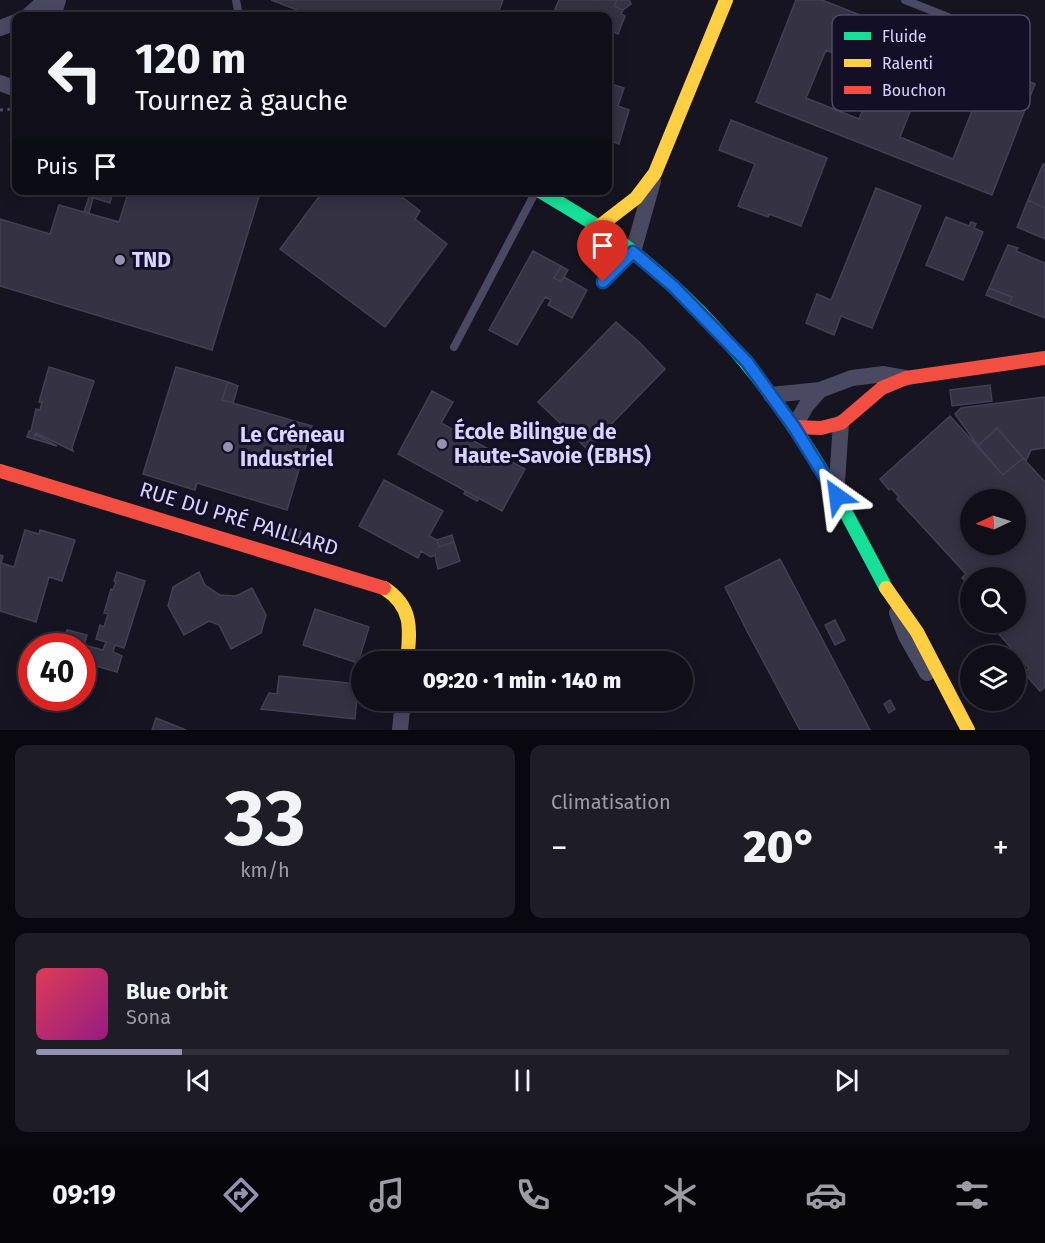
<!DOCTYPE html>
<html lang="fr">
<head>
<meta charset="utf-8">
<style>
	:root { --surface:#100f19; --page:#1e1d26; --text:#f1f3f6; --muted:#9c9ca2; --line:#302f38; --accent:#9591b1 }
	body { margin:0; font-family:"Fira Sans",sans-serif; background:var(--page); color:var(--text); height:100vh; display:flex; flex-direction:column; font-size:22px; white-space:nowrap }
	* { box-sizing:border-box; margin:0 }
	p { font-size:20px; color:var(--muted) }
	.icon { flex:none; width:33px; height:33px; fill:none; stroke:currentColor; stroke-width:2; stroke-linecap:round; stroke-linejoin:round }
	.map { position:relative; height:730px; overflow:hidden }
	.details { display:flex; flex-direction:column; gap:15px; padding:15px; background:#09080e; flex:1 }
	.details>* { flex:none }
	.banner { position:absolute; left:12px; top:12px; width:600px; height:183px; border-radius:12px; box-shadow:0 3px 15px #0003,0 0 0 2px var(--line); background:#100f19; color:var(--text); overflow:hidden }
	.needle { width:39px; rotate:266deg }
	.controls { position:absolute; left:960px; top:489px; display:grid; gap:12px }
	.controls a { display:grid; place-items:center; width:66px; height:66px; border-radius:50%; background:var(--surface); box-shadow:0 3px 15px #0003,0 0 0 2px var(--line); font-size:30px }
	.speed { position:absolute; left:18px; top:633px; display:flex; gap:12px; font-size:30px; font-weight:700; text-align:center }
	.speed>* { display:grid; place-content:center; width:78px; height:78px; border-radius:50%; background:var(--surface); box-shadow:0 3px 15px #0003,0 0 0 2px var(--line); line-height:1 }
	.speed .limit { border:9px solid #d22; background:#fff; color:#111 }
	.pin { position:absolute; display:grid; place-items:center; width:51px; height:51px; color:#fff; margin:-62px -26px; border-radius:50% 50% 50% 0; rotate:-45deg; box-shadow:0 0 6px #0007 }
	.pin .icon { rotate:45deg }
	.me { position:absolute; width:66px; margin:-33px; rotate:329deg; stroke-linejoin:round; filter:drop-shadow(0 0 4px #0008) }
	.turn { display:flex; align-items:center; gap:21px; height:126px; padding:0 24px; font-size:27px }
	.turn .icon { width:78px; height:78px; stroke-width:2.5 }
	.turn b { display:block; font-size:42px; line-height:51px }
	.then { display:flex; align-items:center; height:57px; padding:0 24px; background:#0003; gap:12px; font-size:22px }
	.big { font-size:45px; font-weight:800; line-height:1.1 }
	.details .tile { flex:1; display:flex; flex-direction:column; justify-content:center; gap:9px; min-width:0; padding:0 21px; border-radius:12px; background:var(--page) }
	.details .dial { align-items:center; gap:0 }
	.dial b { font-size:78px; line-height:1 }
	.song { display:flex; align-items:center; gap:18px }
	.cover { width:72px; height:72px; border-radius:9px; background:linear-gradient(135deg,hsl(350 70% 55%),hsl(310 70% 35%)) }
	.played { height:6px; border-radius:3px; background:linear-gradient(90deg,var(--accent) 15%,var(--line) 15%) }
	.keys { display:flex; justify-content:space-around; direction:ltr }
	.heat { display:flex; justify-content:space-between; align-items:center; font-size:33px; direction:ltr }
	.details .tiles { flex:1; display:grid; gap:15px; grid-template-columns:1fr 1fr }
	.tile:last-child { grid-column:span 2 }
	.trip { position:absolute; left:351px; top:651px; width:342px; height:60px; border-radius:30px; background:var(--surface); box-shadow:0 3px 15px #0003,0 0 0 2px var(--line); font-weight:800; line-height:60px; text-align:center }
	.dock { display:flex; height:96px; justify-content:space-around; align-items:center; background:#06060a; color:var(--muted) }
	.dock .icon { width:42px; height:42px }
	.dock .current { color:var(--accent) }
	.dock b { font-size:27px; color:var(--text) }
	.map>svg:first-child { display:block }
	.building { fill:#343243; stroke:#433f54; stroke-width:1.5; fill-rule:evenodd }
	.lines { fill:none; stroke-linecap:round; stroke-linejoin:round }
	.path { stroke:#44505f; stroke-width:3; stroke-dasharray:3 4.5; stroke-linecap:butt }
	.lane { stroke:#4a4962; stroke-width:8 }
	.street { stroke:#4a4962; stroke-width:16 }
	.fast { stroke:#16e098; stroke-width:14 }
	.slow { stroke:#ffcf43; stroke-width:14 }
	.jam { stroke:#f24e42; stroke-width:14 }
	.route-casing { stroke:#114b97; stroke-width:15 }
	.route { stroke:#1a73e8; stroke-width:10 }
	.poi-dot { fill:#9591b1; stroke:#130f26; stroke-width:2 }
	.labels { text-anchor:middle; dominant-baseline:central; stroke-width:6; stroke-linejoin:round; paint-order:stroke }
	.poi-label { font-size:21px; font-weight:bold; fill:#d9d4ff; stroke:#130f26; text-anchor:start }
	.street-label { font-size:21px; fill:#d9d4ff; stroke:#130f26 }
	.key { fill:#130f26; stroke:#4e4a67; stroke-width:1.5 }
	.key-label { font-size:16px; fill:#d9d4ff }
</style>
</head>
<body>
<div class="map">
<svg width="1045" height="730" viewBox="0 0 1045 730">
	<rect width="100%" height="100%" fill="#161421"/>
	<path class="building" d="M271 0H503L497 16H313Z
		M559 0H617L614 6 623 10 621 14 625 16 618 34 608 30V16H574L555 9Z
		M617 0H629L631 4 623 10 614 6Z
		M796 0H822L1035 84 992 195 756 102ZM826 50 879 71 859 119 806 98ZM919 89 972 111 953 159 900 137Z
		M608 83 624 88 618 106 629 110 619 144 608 140Z
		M731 120 827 158 801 226 769 214 768 217 738 206 755 164 719 150Z
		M1043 164 1045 165V208L1028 200Z
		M876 188 921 206 872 328 841 316 834 335 806 323 817 294 831 300Z
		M68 190H113L110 203Z
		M129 190H261L212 350 0 286V219L50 234 59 205 119 222Z
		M324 190H393L420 211 415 219 447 244 385 327 280 249Z
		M89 197 93 198 89 213 84 212Z
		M1028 200 1045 208V239L1017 227Z
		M946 217 969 226 971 222 976 224 974 228 983 232 963 280 926 265Z
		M1008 245 1018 248 1016 251 1045 263V318L1009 304 1012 297 989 288Z
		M533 251 561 266 554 278 561 282 564 277 587 290 572 318 548 305 551 300 545 297 517 345 489 330Z
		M561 266 568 270 561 282 554 278Z
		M989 288 1012 297 1009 304 986 295Z
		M616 322 639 342 665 369 587 449 538 402Z
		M49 367 94 381 72 448 73 451 36 433 34 439 27 437 29 431H31L36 409 40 410 42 402H39Z
		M176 367 228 382 222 400 312 426 287 510 197 483 195 490 143 474Z
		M228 382 238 386 233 403 222 400Z
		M990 385 992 401 952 406 950 390Z
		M432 391 453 402 441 423 525 469 502 511 398 454Z
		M1045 397V448L1031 450 1026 461 997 428 978 446 955 414 961 408Z
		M950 416 1003 475 1023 458 1045 482V687L1040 691 1024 673 1029 668 988 622H1016V578H970L969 585 962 578 966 574 897 499 899 497 891 488 889 490 880 479ZM970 500H1016V544H970Z
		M997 428 1023 458 1003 475 978 446Z
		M35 434 57 446 34 439Z
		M384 480 443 511 429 536 437 540 439 547 454 542 460 561 438 569 435 555 431 557 421 551 418 558 359 526Z
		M465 491 479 498 477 501 464 494Z
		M290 529 301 531 299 538 288 535Z
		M25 530 39 534 40 530 75 540 62 581 49 577 36 622 0 611V555L3 556 1 563 14 567Z
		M452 535 454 542 439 547 437 540Z
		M780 559 870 730H800L747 631 725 587Z
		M117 572 145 581 124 648 115 645 113 652 122 656 117 672 82 662V646H62L67 630 87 635 84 645 103 650 106 642 96 639 100 625 104 627 108 614 104 613 111 589 113 590 116 582 114 581Z
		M199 572 205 585 220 595 236 596 252 588 266 615 261 633 231 649 219 625 209 621 184 635 168 606 173 587Z
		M315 609 369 627 358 663 303 645Z
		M835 620 845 640 835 645 825 625Z
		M279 676 358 684 355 719 261 709 269 693 277 694Z
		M890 700 895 709 889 713 884 704Z
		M156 718 186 730H152Z"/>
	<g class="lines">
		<path class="path" d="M0 110 16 109"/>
		<path class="lane" d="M236 0 239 16
			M905 0 948 17
			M603 282 632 253
			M454 347 536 191"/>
		<path class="street" d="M28 16 46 0
			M53 16 58 0
			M0 28 16 22
			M0 83 16 89
			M633 252 653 181
			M771 395 820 390 852 378 884 374 906 378
			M794 427 806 406 820 390
			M836 496 841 423
			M897 613 906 636 927 673
			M400 730 403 700"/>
		<path class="fast" d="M538 190C570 209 604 229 633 252 694 299 751 364 793 426 829 477 857 534 886 588"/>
		<path class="slow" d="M597 228 636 198 655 173 726 0
			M384 588C414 607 410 631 407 662
			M886 588 917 632 968 730"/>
		<path class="jam" d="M794 427 821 428 841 423 882 388 906 378 1045 358
			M0 471 384 588"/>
	</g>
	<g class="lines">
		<g class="route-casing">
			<path id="route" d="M603 282 633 252 673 286 747 362 794 427 837 496"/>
		</g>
		<use href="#route" class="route"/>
	</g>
	<g class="poi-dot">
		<circle cx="120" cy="260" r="6"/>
		<circle cx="442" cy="444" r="6"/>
		<circle cx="228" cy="447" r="6"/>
	</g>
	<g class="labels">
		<g class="poi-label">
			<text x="132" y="260">TND</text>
			<text x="454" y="432">École Bilingue de<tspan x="454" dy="24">Haute-Savoie (EBHS)</tspan></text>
			<text x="240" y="435">Le Créneau<tspan x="240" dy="24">Industriel</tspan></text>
		</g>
		<g class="street-label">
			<text transform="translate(239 519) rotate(17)">RUE DU PRÉ PAILLARD</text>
		</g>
	</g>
	<rect x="832" y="15" width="198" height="96" rx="9" class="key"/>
	<rect x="844" y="32" width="27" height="8" fill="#16e098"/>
	<rect x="844" y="59" width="27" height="8" fill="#ffcf43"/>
	<rect x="844" y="86" width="27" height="8" fill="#f24e42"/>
	<g class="key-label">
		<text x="882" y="42">Fluide</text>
		<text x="882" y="69">Ralenti</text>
		<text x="882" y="96">Bouchon</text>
	</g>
</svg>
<div class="controls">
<a><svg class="needle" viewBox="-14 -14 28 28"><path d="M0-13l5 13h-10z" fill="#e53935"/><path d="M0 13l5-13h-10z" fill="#9c9ca2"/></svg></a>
<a><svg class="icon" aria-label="search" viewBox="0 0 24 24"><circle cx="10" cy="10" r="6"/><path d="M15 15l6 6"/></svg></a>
<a><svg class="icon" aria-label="layers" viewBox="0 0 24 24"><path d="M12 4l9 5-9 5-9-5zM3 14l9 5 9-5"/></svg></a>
</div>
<div class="speed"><div class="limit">40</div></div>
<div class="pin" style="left:603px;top:282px;background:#d93025"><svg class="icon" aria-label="arrive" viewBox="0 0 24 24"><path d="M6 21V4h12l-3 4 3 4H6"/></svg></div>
<svg class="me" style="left:837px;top:496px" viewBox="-20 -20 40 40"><path d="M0-17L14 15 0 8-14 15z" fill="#1a73e8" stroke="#fff" stroke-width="4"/></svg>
<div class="trip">09:20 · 1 min · 140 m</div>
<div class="banner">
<div class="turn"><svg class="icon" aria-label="left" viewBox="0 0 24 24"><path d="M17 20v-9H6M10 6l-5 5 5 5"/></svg><div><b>120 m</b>Tournez à gauche</div></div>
<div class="then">Puis<svg class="icon" aria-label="arrive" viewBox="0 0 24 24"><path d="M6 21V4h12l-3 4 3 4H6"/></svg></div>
</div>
</div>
<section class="details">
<div class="tiles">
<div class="tile dial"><b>33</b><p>km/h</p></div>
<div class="tile"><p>Climatisation</p>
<div class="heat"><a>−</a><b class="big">20°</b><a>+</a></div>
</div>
<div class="tile">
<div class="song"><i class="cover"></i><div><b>Blue Orbit</b><p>Sona</p></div></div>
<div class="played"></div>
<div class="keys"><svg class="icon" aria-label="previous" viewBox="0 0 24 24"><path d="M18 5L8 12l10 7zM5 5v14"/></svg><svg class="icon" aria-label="pause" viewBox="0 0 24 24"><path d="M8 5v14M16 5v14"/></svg><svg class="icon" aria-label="next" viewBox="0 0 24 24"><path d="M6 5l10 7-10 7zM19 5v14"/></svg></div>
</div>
</div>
</section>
<nav class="dock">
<b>09:19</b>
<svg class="icon current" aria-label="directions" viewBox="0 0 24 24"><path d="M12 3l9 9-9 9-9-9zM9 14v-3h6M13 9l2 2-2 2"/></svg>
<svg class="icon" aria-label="music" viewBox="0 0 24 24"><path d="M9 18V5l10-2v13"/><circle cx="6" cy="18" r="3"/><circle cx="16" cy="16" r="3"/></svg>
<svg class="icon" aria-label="phone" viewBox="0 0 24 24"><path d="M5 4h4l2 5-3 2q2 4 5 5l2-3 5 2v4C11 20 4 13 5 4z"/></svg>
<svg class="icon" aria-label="climate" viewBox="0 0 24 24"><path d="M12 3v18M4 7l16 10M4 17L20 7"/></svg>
<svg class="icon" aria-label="car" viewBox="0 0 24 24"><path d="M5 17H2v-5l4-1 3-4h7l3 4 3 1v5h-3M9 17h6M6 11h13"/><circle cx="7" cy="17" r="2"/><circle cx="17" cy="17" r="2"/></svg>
<svg class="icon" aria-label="filters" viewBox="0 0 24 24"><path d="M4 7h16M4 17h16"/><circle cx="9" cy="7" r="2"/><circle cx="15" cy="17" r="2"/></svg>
</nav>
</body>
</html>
